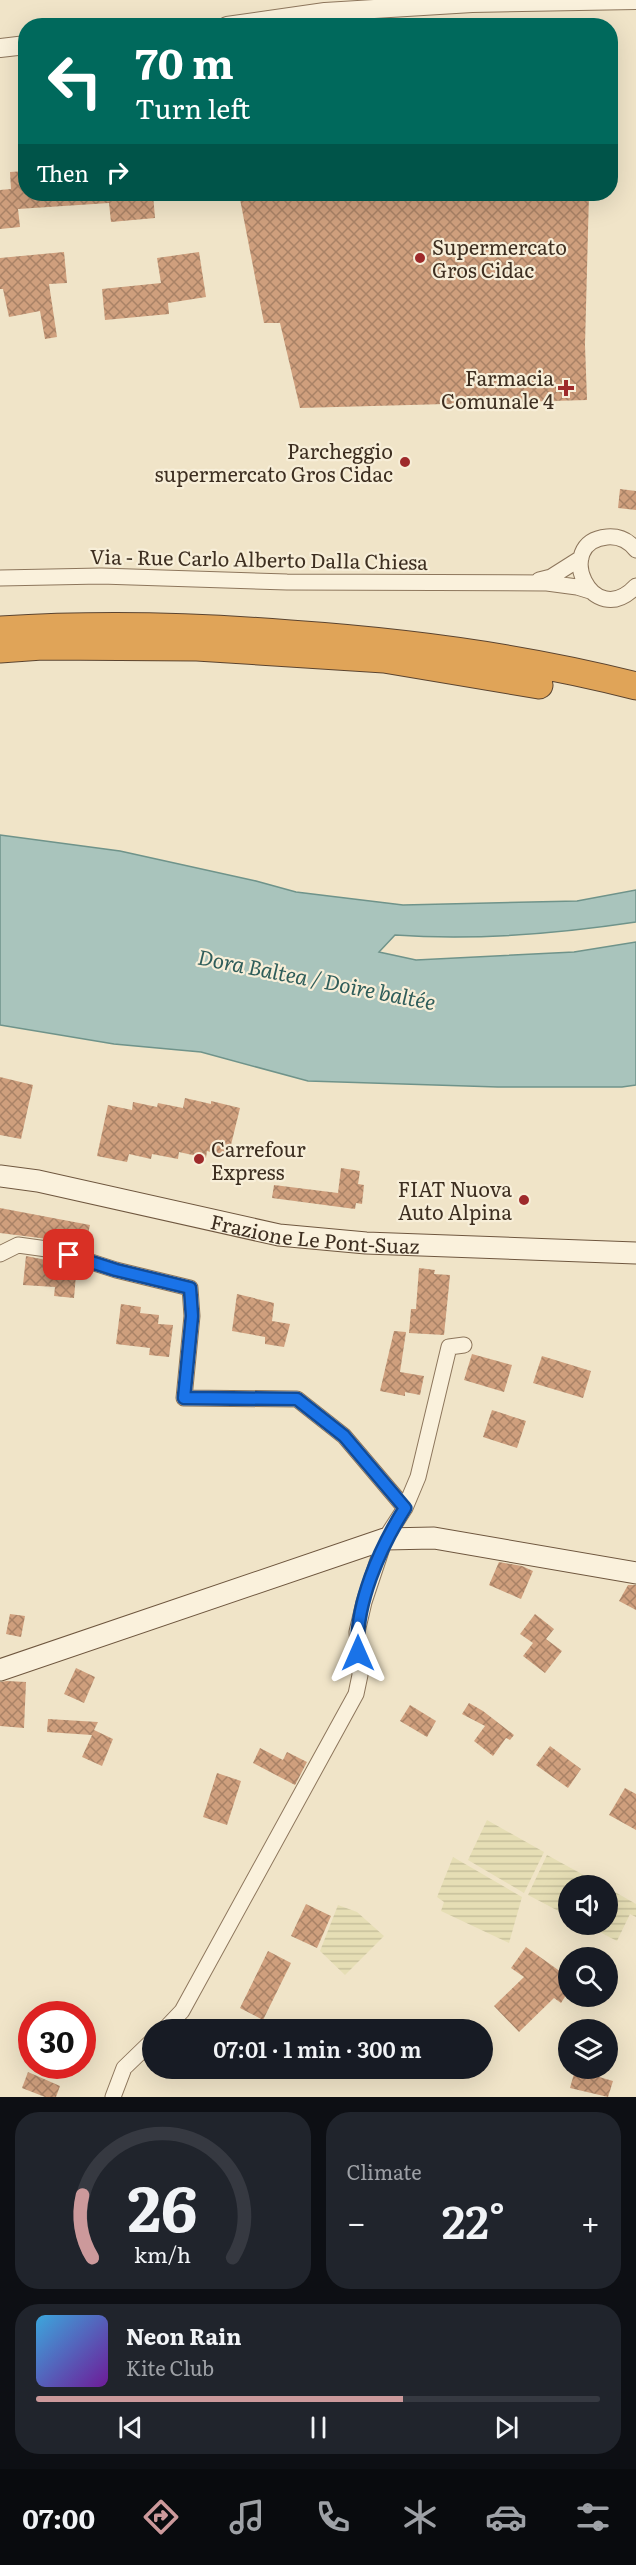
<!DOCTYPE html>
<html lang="en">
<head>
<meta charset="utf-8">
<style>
	:root { --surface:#171b24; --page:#20242c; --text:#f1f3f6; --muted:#9ea1a6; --line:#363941; --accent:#cc999b }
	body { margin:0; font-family:Literata,serif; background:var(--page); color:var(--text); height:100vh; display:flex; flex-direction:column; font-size:22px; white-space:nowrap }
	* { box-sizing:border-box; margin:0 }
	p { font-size:20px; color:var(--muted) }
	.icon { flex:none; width:33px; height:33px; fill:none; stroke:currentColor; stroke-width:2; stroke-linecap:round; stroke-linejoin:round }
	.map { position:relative; height:2097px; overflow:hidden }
	.side { display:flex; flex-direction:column; gap:15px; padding:15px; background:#0d0f14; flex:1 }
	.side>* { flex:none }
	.hud { position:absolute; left:18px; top:18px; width:600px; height:183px; border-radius:24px; box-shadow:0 6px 24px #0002; background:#00695c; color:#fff; overflow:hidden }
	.controls { position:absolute; left:558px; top:1875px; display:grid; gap:12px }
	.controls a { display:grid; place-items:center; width:60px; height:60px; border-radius:50%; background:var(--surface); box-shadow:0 6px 24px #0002; font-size:30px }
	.speed { position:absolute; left:18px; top:2001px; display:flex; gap:12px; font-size:30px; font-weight:700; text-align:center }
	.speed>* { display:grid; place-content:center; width:78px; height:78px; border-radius:50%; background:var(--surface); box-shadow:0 6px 24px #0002; line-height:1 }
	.speed .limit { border:9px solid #d22; background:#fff; color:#111 }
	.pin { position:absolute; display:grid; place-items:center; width:51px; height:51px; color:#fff; margin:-26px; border-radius:12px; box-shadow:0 3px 9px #0006 }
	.me { position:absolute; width:66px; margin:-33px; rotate:0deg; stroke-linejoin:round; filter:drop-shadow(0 0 4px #0008) }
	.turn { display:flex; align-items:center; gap:21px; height:126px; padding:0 18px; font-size:27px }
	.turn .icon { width:78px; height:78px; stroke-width:2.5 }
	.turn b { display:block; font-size:42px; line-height:51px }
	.then { display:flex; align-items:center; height:57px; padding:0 18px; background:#0003; gap:12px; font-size:22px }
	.big { font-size:45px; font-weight:600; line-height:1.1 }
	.side .card { flex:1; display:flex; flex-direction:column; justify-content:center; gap:9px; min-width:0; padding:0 21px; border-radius:24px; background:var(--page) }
	.side .dial { align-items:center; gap:0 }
	.dial svg { height:156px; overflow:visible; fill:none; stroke:var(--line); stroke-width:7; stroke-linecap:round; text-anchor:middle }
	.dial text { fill:var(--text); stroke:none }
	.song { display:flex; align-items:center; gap:18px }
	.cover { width:72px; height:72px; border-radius:9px; background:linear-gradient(135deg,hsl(200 70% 55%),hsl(280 70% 35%)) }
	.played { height:6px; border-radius:3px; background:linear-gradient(90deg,var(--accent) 65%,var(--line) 65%) }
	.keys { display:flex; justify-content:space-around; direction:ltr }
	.heat { display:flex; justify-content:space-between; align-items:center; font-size:33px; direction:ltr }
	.side .tiles { flex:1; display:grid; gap:15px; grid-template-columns:1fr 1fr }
	.card:last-child { grid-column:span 2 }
	.trip { position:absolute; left:142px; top:2019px; width:351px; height:60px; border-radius:30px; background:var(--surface); box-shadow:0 6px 24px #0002; font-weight:600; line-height:60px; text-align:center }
	.tabs { display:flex; height:96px; justify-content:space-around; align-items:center; background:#090b0e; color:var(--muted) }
	.tabs .icon { width:42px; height:42px }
	.tabs .active { color:var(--accent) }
	.tabs b { font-size:27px; color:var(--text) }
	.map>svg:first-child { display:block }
	.farmland { fill:url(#farmland-rules) }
	.water { fill:#a9c4bc; stroke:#6f938a; stroke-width:1.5 }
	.building { fill:url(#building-cross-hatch) }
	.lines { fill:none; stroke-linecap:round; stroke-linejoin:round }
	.minor-casing { stroke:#8d765c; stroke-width:17 }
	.tertiary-casing { stroke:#8d765c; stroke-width:20 }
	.secondary-casing { stroke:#6f573f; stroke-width:23 }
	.motorway-casing { stroke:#5b4430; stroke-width:29 }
	.minor { stroke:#faf1dc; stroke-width:15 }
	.tertiary { stroke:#faf1dc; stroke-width:18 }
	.secondary { stroke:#faf1dc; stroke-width:21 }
	.motorway { stroke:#e0a458; stroke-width:27 }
	.route-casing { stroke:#114b97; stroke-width:15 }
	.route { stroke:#1a73e8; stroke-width:10 }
	.poi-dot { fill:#9e2a2b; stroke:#f7eed8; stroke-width:2 }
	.labels { text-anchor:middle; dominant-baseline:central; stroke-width:4.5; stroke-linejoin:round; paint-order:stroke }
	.poi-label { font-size:20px; fill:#3d2e20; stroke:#f7eed8; text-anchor:end }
	.street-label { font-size:20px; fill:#3d2e20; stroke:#f7eed8 }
	.water-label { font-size:21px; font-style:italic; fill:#2f5d5a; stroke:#f7eed8 }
</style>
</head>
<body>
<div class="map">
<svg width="636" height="2097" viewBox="0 0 636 2097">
	<defs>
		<pattern id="farmland-rules" width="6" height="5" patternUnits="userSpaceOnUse" patternTransform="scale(1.5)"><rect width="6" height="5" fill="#e6deb5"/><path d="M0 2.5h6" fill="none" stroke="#c6bf9b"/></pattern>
		<pattern id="building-cross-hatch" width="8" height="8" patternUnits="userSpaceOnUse" patternTransform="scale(1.5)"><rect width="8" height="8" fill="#cf9f7d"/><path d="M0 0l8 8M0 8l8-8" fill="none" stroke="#a98266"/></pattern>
	</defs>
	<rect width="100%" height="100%" fill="#f0e4c8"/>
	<path class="farmland" d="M487 1820 544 1852 524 1893 468 1860Z
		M547 1855 602 1885 568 1886V1916L528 1895Z
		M453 1857 522 1897 509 1943 441 1911 444 1902 437 1897Z
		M608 1888 636 1904V1917L630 1914 617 1941 586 1925 608 1924Z
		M338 1905 357 1912 384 1936 345 1975 320 1951Z"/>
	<path class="water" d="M0 835 120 851 256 881 296 892 403 905 577 901 636 890V922C556 934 476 941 395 935L379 952 416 960 574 952 636 942V1085L622 1087H498L308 1081 201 1052 114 1044 0 1025Z"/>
	<path class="building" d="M26 171V194H153L155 218 111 222 109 203 18 209 20 227 0 229V190L11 189 10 172Z
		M239 194H589L585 345 587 400 300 408 280 323H264Z
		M64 252 67 283 49 284 57 337 45 339 40 311 9 317 3 289H0V258Z
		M199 252 206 297 168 303 169 314 105 320 102 289 161 283 157 258Z
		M620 489 636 491V510L618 508Z
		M0 1077 33 1085 21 1139 0 1135Z
		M185 1098 211 1104V1101L240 1108 228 1157 207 1151 206 1158 179 1152 178 1159 152 1154 151 1159 129 1154 127 1162 97 1156 108 1105 132 1110 133 1102 157 1107 158 1103 183 1108Z
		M341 1168 360 1171 358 1184 364 1185 362 1204 356 1203 355 1209 272 1198 274 1185 338 1193Z
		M0 1208 90 1225 85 1248 56 1240 0 1233Z
		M26 1256 66 1264 65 1274 76 1275 74 1298 54 1296 55 1287 23 1285Z
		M419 1268 435 1270 434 1274 450 1275 444 1335 409 1333 411 1309H416Z
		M237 1294 274 1303 272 1321 290 1324 284 1347 265 1344V1337L232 1331Z
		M121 1304 141 1307 140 1313 159 1315 158 1324 173 1325 169 1357 149 1355 150 1348 116 1344Z
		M394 1331 406 1332 400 1372 424 1376 420 1395 405 1392V1396L380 1391Z
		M472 1354 512 1365 504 1392 464 1380Z
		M542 1356 591 1371 583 1398 533 1383Z
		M492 1410 526 1421 517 1448 483 1437Z
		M499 1562 522 1566 533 1571 521 1599 489 1585Z
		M628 1585H636V1610L619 1601Z
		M10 1614 25 1616 21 1637 6 1634Z
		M535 1614 554 1629 546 1639 562 1651 545 1673 523 1656 533 1643 520 1634Z
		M76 1668 95 1677 84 1703 64 1694Z
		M7 1681 26 1682 24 1728 0 1726V1682Z
		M469 1703 483 1711 514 1735 510 1740 506 1738 493 1756 474 1741 485 1726 462 1714Z
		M410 1705 436 1721 427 1737 400 1721Z
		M48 1719 98 1722 94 1730 113 1739 102 1766 82 1757 92 1735 47 1732Z
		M550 1746 581 1769 568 1788 536 1765Z
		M260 1748 283 1760 287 1752 307 1762 295 1785 253 1763Z
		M217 1773 241 1781 227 1825 203 1817Z
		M625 1788 636 1794V1830L609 1815Z
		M306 1904 331 1916 317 1948 291 1936Z
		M526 1947 568 1977V1992L561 2003 554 1998 519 2032 494 2006 524 1977 511 1968Z
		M268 1951 291 1963 263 2020 240 2008Z
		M575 2070 613 2081 608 2097 570 2088Z
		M28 2072 60 2086 56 2097H45L22 2088Z"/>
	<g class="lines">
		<g class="minor-casing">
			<path id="minor" d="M636 550C629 541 619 536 607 537 552 542 592 633 636 586
				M0 578 101 576 287 582 547 583 577 587 590 591
				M539 580 551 577 581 558
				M0 1254 18 1245 54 1250 116 1270 190 1288 192 1316 184 1398 297 1399 344 1436 405 1508
				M164 2030 182 2011 356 1694 360 1675 357 1632 364 1602 385 1539 405 1508 418 1477 449 1347 464 1345
				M113 2097 124 2068 153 2040"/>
		</g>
		<g class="tertiary-casing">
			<path id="tertiary" d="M227 26 325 12 472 3 636 0
				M0 48 26 45"/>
		</g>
		<g class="secondary-casing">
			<g id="secondary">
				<path id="s1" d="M0 1176 38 1181 279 1235 366 1243 636 1253"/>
				<path d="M0 1670 385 1539 434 1538 636 1573"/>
			</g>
		</g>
		<g class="motorway-casing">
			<path id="motorway" d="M0 630C97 624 194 626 290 634 406 642 523 657 636 686
				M0 649 42 646 197 647 384 659 539 685"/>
		</g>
		<use href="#minor" class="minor"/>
		<use href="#tertiary" class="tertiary"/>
		<use href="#secondary" class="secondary"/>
		<use href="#motorway" class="motorway"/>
	</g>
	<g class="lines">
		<g class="route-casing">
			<path id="route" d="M69 1255 116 1270 190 1288 192 1316 184 1398 297 1399 344 1436 405 1508C380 1548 354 1605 358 1653"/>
		</g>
		<use href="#route" class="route"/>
	</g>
	<g class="poi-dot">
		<circle cx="420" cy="258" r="6"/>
		<path d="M563 379h6v6h6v6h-6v6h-6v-6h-6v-6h6z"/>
		<circle cx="405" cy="462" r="6"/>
		<circle cx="199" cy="1159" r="6"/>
		<circle cx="524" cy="1200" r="6"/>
	</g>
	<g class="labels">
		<g class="poi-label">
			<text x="432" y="246" text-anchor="start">Supermercato<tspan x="432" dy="23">Gros Cidac</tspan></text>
			<text x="554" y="377">Farmacia<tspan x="554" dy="23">Comunale 4</tspan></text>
			<text x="393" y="450">Parcheggio<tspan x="393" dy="23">supermercato Gros Cidac</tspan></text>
			<text x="211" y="1148" text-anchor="start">Carrefour<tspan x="211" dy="23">Express</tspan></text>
			<text x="512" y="1188">FIAT Nuova<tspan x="512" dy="23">Auto Alpina</tspan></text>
		</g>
		<g class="street-label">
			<text transform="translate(259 558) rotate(1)">Via - Rue Carlo Alberto Dalla Chiesa</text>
			<text stroke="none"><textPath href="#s1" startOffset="321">Frazione Le Pont-Suaz</textPath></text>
		</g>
		<g class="water-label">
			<text transform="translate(317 978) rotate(11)">Dora Baltea / Doire baltée</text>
		</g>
	</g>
</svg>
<div class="controls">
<a><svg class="icon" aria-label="sound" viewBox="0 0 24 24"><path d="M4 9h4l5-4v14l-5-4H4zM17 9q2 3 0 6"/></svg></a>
<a><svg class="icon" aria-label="search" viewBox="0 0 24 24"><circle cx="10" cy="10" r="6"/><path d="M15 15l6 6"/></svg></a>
<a><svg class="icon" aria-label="layers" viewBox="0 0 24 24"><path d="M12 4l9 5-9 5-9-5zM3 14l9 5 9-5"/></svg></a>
</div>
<div class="speed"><div class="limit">30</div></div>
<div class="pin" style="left:69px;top:1255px;background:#d93025"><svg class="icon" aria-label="arrive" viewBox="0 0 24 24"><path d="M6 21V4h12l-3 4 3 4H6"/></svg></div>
<svg class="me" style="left:358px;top:1653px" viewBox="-20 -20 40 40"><path d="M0-17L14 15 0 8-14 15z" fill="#1a73e8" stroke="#fff" stroke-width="4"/></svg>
<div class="trip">07:01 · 1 min · 300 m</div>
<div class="hud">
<div class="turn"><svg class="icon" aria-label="left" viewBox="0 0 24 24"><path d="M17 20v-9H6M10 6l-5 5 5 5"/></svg><div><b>70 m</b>Turn left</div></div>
<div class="then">Then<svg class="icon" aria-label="right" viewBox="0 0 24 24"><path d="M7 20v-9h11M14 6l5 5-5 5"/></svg></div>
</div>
</div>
<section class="side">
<div class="tiles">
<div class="card dial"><svg viewBox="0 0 100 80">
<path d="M14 69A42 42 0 1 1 86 69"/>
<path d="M14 69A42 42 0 0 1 9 37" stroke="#cc999b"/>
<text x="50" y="56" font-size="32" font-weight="700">26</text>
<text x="50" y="72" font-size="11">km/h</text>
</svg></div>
<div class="card"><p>Climate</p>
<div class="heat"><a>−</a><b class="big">22°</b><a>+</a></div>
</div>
<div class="card">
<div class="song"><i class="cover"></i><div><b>Neon Rain</b><p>Kite Club</p></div></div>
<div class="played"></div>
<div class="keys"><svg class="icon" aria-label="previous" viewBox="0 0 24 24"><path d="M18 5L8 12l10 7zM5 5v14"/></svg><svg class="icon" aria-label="pause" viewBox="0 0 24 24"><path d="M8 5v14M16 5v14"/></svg><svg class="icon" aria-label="next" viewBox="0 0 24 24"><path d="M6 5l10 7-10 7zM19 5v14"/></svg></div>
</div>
</div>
</section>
<nav class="tabs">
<b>07:00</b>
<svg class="icon active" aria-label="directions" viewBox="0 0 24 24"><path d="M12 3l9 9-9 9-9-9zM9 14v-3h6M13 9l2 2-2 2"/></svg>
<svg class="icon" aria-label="music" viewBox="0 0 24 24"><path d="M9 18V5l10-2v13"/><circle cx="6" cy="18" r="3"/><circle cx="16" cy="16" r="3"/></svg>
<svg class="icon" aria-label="phone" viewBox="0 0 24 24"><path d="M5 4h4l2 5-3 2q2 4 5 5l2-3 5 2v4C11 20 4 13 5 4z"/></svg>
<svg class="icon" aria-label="climate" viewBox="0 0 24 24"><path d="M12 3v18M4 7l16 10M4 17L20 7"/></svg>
<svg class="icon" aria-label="car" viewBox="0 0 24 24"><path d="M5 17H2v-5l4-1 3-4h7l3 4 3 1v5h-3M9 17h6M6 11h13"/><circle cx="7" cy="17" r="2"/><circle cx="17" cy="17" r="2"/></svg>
<svg class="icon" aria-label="filters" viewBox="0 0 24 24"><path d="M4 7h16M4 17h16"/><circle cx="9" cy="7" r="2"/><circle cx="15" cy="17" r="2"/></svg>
</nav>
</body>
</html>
